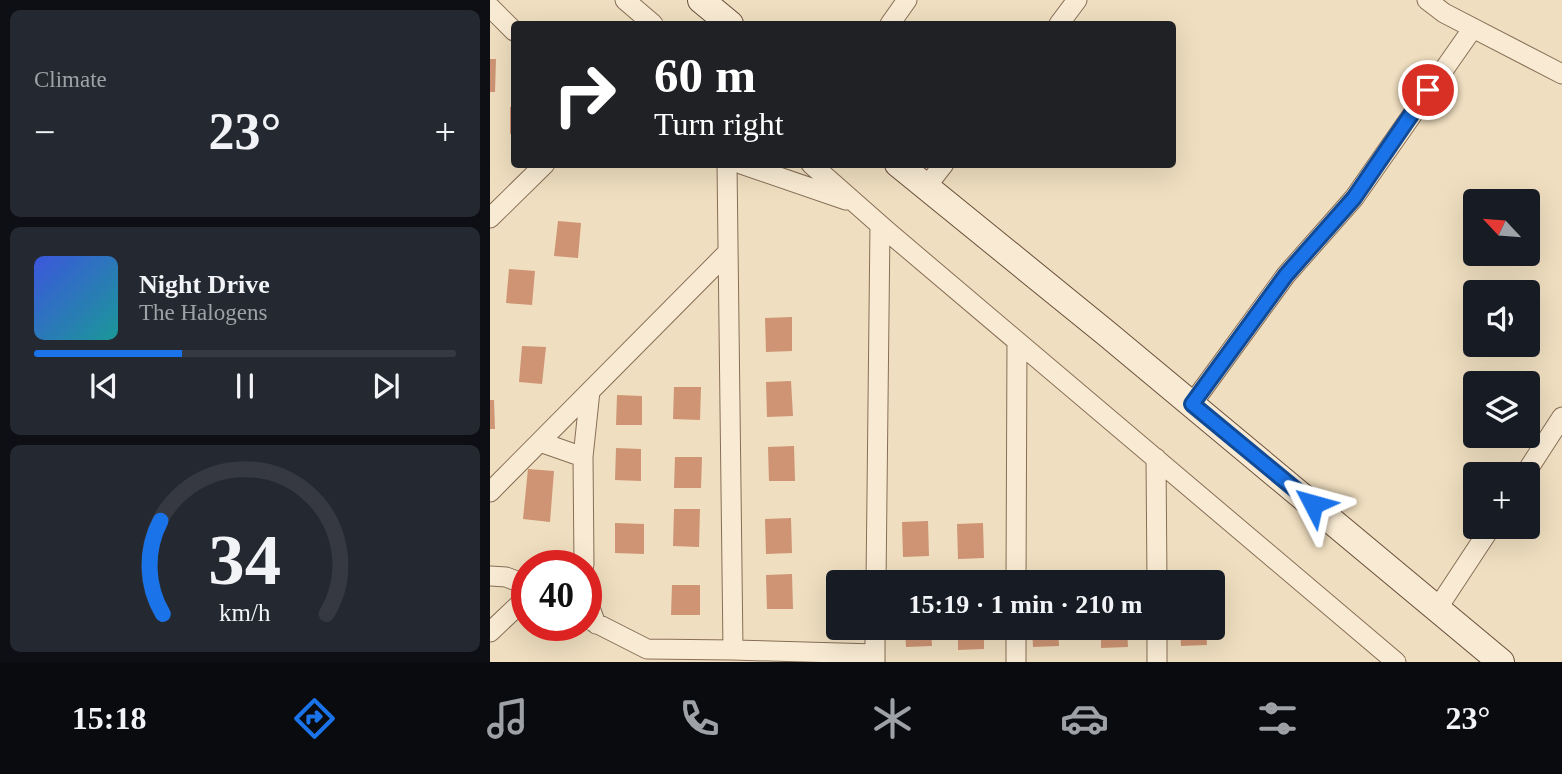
<!DOCTYPE html>
<html lang="en">
<head>
<meta charset="utf-8">
<style>
	:root { --surface:#171b24; --page:#242831; --text:#f1f3f6; --muted:#9ea1a6; --line:#363941; --accent:#1a73e8 }
	body { margin:0; font-family:Georgia,serif; background:var(--page); color:var(--text); height:100vh; display:flex; flex-direction:column; font-size:26px; white-space:nowrap }
	* { box-sizing:border-box; margin:0 }
	p { font-size:23px; color:var(--muted) }
	.icon { flex:none; width:38px; height:38px; fill:none; stroke:currentColor; stroke-width:2; stroke-linecap:round; stroke-linejoin:round }
	.map { position:relative; flex:1; overflow:hidden }
	.panel { display:flex; flex-direction:column; gap:10px; padding:10px; background:#0d0f14; width:490px }
	.panel>* { flex:none }
	.hud { position:absolute; left:21px; top:21px; width:665px; height:147px; border-radius:7px; box-shadow:0 7px 28px #0002; background:#202124; color:#fff; overflow:hidden }
	.needle { width:46px; rotate:296deg }
	.tools { position:absolute; left:973px; top:189px; display:grid; gap:14px }
	.tools a { display:grid; place-items:center; width:77px; height:77px; border-radius:7px; background:var(--surface); box-shadow:0 7px 28px #0002; font-size:35px }
	.speed { position:absolute; left:21px; top:550px; display:flex; gap:14px; font-size:35px; font-weight:700; text-align:center }
	.speed>* { display:grid; place-content:center; width:91px; height:91px; border-radius:50%; background:var(--surface); box-shadow:0 7px 28px #0002; line-height:1 }
	.speed .limit { border:10px solid #d22; background:#fff; color:#111 }
	.pin { position:absolute; display:grid; place-items:center; width:60px; height:60px; color:#fff; margin:-30px; border:4px solid #fff; border-radius:50%; box-shadow:0 2px 7px #0007 }
	.me { position:absolute; width:77px; margin:-38px; rotate:309deg; stroke-linejoin:round; filter:drop-shadow(0 0 5px #0008) }
	.turn { display:flex; align-items:center; gap:24px; height:147px; padding:0 28px; font-size:32px }
	.turn .icon { width:91px; height:91px; stroke-width:2.5 }
	.turn b { display:block; font-size:49px; line-height:60px }
	.big { font-size:52px; font-weight:600; line-height:1.1 }
	.panel .widget { flex:1; display:flex; flex-direction:column; justify-content:center; gap:10px; min-width:0; padding:0 24px; border-radius:10px; background:var(--page) }
	.panel .dial { align-items:center; gap:0 }
	.dial svg { height:182px; overflow:visible; fill:none; stroke:var(--line); stroke-width:7; stroke-linecap:round; text-anchor:middle }
	.dial text { fill:var(--text); stroke:none }
	.song { display:flex; align-items:center; gap:21px }
	.cover { width:84px; height:84px; border-radius:10px; background:linear-gradient(135deg,hsl(230 70% 55%),hsl(180 70% 35%)) }
	.played { height:7px; border-radius:4px; background:linear-gradient(90deg,var(--accent) 35%,var(--line) 35%) }
	.keys { display:flex; justify-content:space-around; direction:ltr }
	.heat { display:flex; justify-content:space-between; align-items:center; font-size:38px; direction:ltr }
	.trip { position:absolute; left:336px; top:570px; width:399px; height:70px; border-radius:7px; background:var(--surface); box-shadow:0 7px 28px #0002; font-weight:600; line-height:70px; text-align:center }
	.tab-bar { display:flex; height:112px; justify-content:space-around; align-items:center; background:#090b0e; color:var(--muted) }
	.tab-bar .icon { width:49px; height:49px }
	.tab-bar .current { color:var(--accent) }
	.tab-bar b { font-size:32px; color:var(--text) }
	main { display:flex; flex:1; min-height:0 }
	.map>svg:first-child { display:block }
	.building { fill:#ce9474 }
	.lines { fill:none; stroke-linecap:round; stroke-linejoin:round }
	.street-casing { stroke:#886e57; stroke-width:21 }
	.secondary-casing { stroke:#694f3b; stroke-width:28 }
	.street { stroke:#f9ebd3; stroke-width:19 }
	.secondary { stroke:#f9ebd3; stroke-width:26 }
	.route-casing { stroke:#114b97; stroke-width:18 }
	.route { stroke:#1a73e8; stroke-width:12 }
</style>
</head>
<body>
<main>
<section class="panel">
<div class="widget"><p>Climate</p>
<div class="heat"><a>−</a><b class="big">23°</b><a>+</a></div>
</div>
<div class="widget">
<div class="song"><i class="cover"></i><div><b>Night Drive</b><p>The Halogens</p></div></div>
<div class="played"></div>
<div class="keys"><svg class="icon" aria-label="previous" viewBox="0 0 24 24"><path d="M18 5L8 12l10 7zM5 5v14"/></svg><svg class="icon" aria-label="pause" viewBox="0 0 24 24"><path d="M8 5v14M16 5v14"/></svg><svg class="icon" aria-label="next" viewBox="0 0 24 24"><path d="M6 5l10 7-10 7zM19 5v14"/></svg></div>
</div>
<div class="widget dial"><svg viewBox="0 0 100 80">
<path d="M14 69A42 42 0 1 1 86 69"/>
<path d="M14 69A42 42 0 0 1 13 28" stroke="#1a73e8"/>
<text x="50" y="56" font-size="32" font-weight="700">34</text>
<text x="50" y="72" font-size="11">km/h</text>
</svg></div>
</section>
<div class="map">
<svg width="1072" height="662" viewBox="0 0 1072 662">
	<rect width="100%" height="100%" fill="#efdebf"/>
	<path class="building" d="M0 59H6L5 92H0Z
		M24 106V134H20V107Z
		M68 221 91 223 88 258 64 256Z
		M19 269 45 271 42 305 16 303Z
		M302 317V351L276 352 275 318Z
		M32 346 56 347 52 384 29 382Z
		M301 381 303 416 277 417 276 382Z
		M184 387H211L210 420 183 419Z
		M127 395 152 396V425H126Z
		M0 400H4L5 429H0Z
		M304 446 305 481H279L278 447Z
		M126 448 151 449V481L125 480Z
		M185 457H212L211 488H184Z
		M38 469 64 471 60 522 33 519Z
		M184 509H210L209 547 183 546Z
		M301 518 302 553 276 554 275 519Z
		M438 521 439 556 413 557 412 522Z
		M125 523 154 524V554L125 553Z
		M493 523 494 558 468 559 467 524Z
		M302 574 303 609H277L276 575Z
		M182 585H210V615H181Z
		M415 628H441L442 646 416 647Z
		M468 628H494V649L468 650Z
		M542 628H568L569 646 543 647Z
		M611 628H637L638 647 611 648Z
		M690 628H716L717 645 691 646Z"/>
	<g class="lines">
		<g class="street-casing">
			<path id="street" d="M135 0 163 24
				M937 0 954 13 1072 74
				M0 7 24 31
				M400 24 417 0
				M569 24 587 0
				M237 164 243 650 385 654
				M251 164 356 200
				M321 164 397 231 906 662
				M436 187 454 164
				M0 218 55 164
				M702 404 796 275 864 198 983 28
				M50 442 93 457
				M666 458 667 583
				M1035 474 1072 417
				M0 492 238 252
				M94 565 93 457 100 391
				M0 576 16 577 37 585
				M386 583 390 225
				M526 583 527 341
				M96 590 97 600 106 624
				M947 609 1001 527
				M96 618 157 649 243 650
				M667 628V662
				M0 632 37 597
				M385 662V628
				M526 662V628"/>
		</g>
		<g class="secondary-casing">
			<path id="secondary" d="M211 0 240 24
				M408 164 616 333 1011 662"/>
		</g>
		<use href="#street" class="street"/>
		<use href="#secondary" class="secondary"/>
	</g>
	<g class="lines">
		<g class="route-casing">
			<path id="route" d="M823 504 702 404 796 275 864 198 938 90"/>
		</g>
		<use href="#route" class="route"/>
	</g>
</svg>
<div class="tools">
<a><svg class="needle" viewBox="-14 -14 28 28"><path d="M0-13l5 13h-10z" fill="#e53935"/><path d="M0 13l5-13h-10z" fill="#9ea1a6"/></svg></a>
<a><svg class="icon" aria-label="sound" viewBox="0 0 24 24"><path d="M4 9h4l5-4v14l-5-4H4zM17 9q2 3 0 6"/></svg></a>
<a><svg class="icon" aria-label="layers" viewBox="0 0 24 24"><path d="M12 4l9 5-9 5-9-5zM3 14l9 5 9-5"/></svg></a>
<a>+</a>
</div>
<div class="speed"><div class="limit">40</div></div>
<div class="pin" style="left:938px;top:90px;background:#d93025"><svg class="icon" aria-label="arrive" viewBox="0 0 24 24"><path d="M6 21V4h12l-3 4 3 4H6"/></svg></div>
<svg class="me" style="left:823px;top:504px" viewBox="-20 -20 40 40"><path d="M0-17L14 15 0 8-14 15z" fill="#1a73e8" stroke="#fff" stroke-width="4"/></svg>
<div class="trip">15:19 · 1 min · 210 m</div>
<div class="hud">
<div class="turn"><svg class="icon" aria-label="right" viewBox="0 0 24 24"><path d="M7 20v-9h11M14 6l5 5-5 5"/></svg><div><b>60 m</b>Turn right</div></div>
</div>
</div>
</main>
<nav class="tab-bar">
<b>15:18</b>
<svg class="icon current" aria-label="directions" viewBox="0 0 24 24"><path d="M12 3l9 9-9 9-9-9zM9 14v-3h6M13 9l2 2-2 2"/></svg>
<svg class="icon" aria-label="music" viewBox="0 0 24 24"><path d="M9 18V5l10-2v13"/><circle cx="6" cy="18" r="3"/><circle cx="16" cy="16" r="3"/></svg>
<svg class="icon" aria-label="phone" viewBox="0 0 24 24"><path d="M5 4h4l2 5-3 2q2 4 5 5l2-3 5 2v4C11 20 4 13 5 4z"/></svg>
<svg class="icon" aria-label="climate" viewBox="0 0 24 24"><path d="M12 3v18M4 7l16 10M4 17L20 7"/></svg>
<svg class="icon" aria-label="car" viewBox="0 0 24 24"><path d="M5 17H2v-5l4-1 3-4h7l3 4 3 1v5h-3M9 17h6M6 11h13"/><circle cx="7" cy="17" r="2"/><circle cx="17" cy="17" r="2"/></svg>
<svg class="icon" aria-label="filters" viewBox="0 0 24 24"><path d="M4 7h16M4 17h16"/><circle cx="9" cy="7" r="2"/><circle cx="15" cy="17" r="2"/></svg>
<b>23°</b>
</nav>
</body>
</html>
